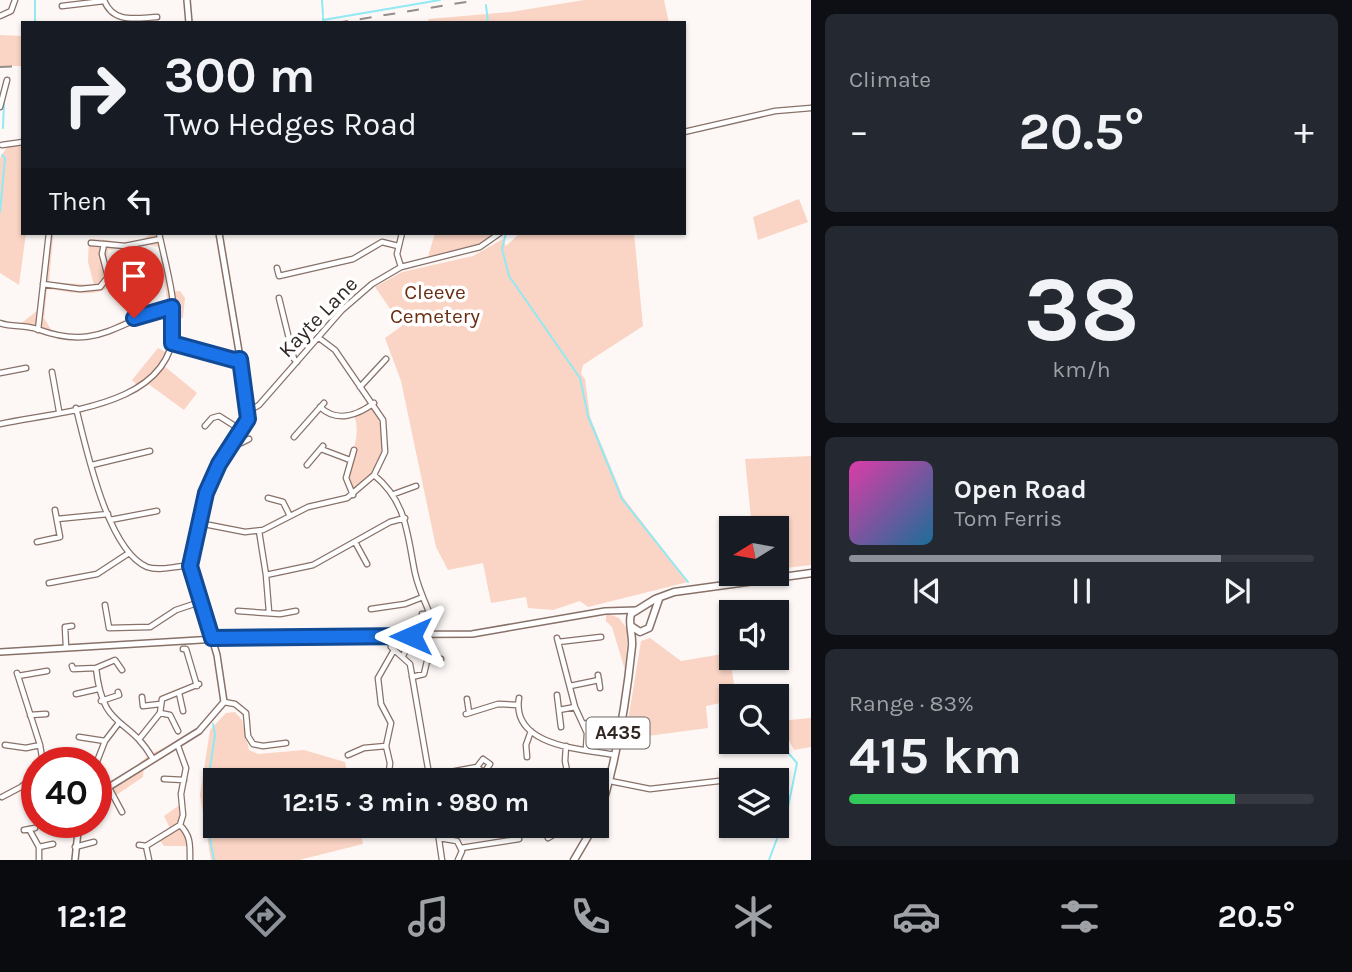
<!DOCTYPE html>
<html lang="en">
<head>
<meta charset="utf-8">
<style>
	:root { --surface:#171b24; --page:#242831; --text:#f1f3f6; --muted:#9ea1a6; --line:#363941; --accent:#8c9099 }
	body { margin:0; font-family:Karla,sans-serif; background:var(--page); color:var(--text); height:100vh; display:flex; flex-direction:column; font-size:26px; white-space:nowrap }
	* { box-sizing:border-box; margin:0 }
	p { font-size:23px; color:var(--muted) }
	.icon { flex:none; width:38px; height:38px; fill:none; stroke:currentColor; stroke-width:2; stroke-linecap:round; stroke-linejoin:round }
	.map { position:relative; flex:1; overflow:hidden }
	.side { display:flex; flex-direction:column; gap:14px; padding:14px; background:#0d0f14; width:541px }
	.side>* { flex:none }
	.hud { position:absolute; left:21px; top:21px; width:665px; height:214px; border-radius:0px; box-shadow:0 2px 5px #0004; background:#171b24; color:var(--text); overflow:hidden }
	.needle { width:46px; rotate:259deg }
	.tools { position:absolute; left:719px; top:516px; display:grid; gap:14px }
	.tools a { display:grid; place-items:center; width:70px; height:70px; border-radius:0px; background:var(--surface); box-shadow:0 2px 5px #0004; font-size:35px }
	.speed { position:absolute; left:21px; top:747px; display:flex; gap:14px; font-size:35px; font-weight:700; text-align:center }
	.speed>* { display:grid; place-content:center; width:91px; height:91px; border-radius:50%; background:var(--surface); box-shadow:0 2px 5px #0004; line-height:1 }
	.speed .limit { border:10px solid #d22; background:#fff; color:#111 }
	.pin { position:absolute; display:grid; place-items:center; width:60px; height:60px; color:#fff; margin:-72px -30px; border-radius:50% 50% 50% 0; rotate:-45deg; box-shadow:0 0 7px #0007 }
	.pin .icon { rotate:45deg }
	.me { position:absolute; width:77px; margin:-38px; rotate:270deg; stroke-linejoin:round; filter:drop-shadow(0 0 5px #0008) }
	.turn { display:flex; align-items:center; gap:24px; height:147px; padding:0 28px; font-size:32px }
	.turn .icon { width:91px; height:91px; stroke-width:2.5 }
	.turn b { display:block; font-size:49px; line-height:60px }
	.then { display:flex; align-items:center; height:66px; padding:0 28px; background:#0003; gap:14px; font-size:26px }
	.big { font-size:52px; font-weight:700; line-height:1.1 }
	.side .tile { flex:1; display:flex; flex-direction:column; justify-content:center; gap:10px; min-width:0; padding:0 24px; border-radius:10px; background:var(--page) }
	.side .dial { align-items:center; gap:0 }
	.dial b { font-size:91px; line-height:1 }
	.song { display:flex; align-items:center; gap:21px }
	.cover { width:84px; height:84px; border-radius:10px; background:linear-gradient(135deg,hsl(320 70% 55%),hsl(200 70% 35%)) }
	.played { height:7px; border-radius:4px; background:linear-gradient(90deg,var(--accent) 80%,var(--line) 80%) }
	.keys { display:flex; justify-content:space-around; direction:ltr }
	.heat { display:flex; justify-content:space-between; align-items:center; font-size:38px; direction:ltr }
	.charge { height:10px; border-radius:5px; background:linear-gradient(90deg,#34c759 83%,var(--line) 0) }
	.trip { position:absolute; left:203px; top:768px; width:406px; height:70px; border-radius:0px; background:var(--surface); box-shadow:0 2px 5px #0004; font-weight:700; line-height:70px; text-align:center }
	.tab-bar { display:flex; height:112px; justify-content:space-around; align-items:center; background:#090b0e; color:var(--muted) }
	.tab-bar .icon { width:49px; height:49px }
	.tab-bar .on { color:var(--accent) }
	.tab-bar b { font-size:32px; color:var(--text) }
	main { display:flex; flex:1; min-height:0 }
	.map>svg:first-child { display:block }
	.green { fill:#fad4c4; fill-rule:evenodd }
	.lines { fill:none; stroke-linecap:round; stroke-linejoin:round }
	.stream { stroke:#91e9f3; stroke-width:2 }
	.minor-casing { stroke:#877168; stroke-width:7 }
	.tertiary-casing { stroke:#877168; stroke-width:8 }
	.primary-casing { stroke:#877168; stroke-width:9 }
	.minor { stroke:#fff; stroke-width:4.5 }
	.tertiary { stroke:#fff; stroke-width:5 }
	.primary { stroke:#fff; stroke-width:6 }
	.rail { stroke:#948d8a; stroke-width:2; stroke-dasharray:12 12; stroke-linecap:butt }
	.route-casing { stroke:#114b97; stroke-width:18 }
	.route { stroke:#1a73e8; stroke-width:12 }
	.labels { text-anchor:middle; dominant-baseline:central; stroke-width:7; stroke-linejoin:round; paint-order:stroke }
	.shield { fill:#fff; stroke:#6e6865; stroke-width:2 }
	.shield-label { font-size:19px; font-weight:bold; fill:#302723 }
	.park-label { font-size:21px; fill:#6a2f14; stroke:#fff }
	.street-label { font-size:21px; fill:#302723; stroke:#fff }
</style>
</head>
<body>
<main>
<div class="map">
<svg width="812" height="860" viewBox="0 0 812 860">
	<rect width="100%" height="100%" fill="#fdf8f6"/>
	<path class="green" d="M584 0H664L669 23H429L428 19 511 12Z
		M0 35 23 36V66H0Z
		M23 145V233H26L19 285 0 273V158L7 147Z
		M799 199 808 222 758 240 753 217Z
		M47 233H53V238L49 282 94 285 88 262 89 239C112 238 132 250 152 233H159L170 292 180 291 185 298 183 318 174 319V334L156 311 87 338H59L19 325 38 310ZM149 245 159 247 168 304C159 308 150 308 142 312 99 329 104 339 53 333L44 318 47 289C66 291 100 300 113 283L107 261 108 250Z
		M435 233H495L477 246 428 257Z
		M520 233H634L643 326 583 365 581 374 585 379 590 417 623 497 688 582 588 607 580 601 553 610 528 608 526 597 491 603 483 563 448 570 436 547 401 381 385 338 402 326 375 287 402 272 473 256 503 239 506 246Z
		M158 348 169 354 163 365 197 393 184 410 147 383 140 388 132 380Z
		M374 403C392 437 385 473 353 495 338 466 365 445 354 415Z
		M812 456 811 565 777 569V528H752L745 459Z
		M606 613 619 618 628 630 625 670 612 627 606 621Z
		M650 638 681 661 729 653 736 696H732L731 701 706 706 708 728 625 739 641 641Z
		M235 712 242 720 249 750 258 754 304 750 345 762 349 780H215V826H359L363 844 299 860H211L200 795 210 730 226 713Z
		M811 718V747L794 750 779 721Z
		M189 738 144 765 143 777 96 809V795L126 775 150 754Z
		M181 804 183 815 180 825 187 832 190 846H164L158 838 171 830 164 816Z"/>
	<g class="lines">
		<path class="stream" d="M35 0V23
			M322 0 323 15
			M486 5 488 23
			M323 17V20L440 0
			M3 128 4 102
			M0 212 5 158 2 155
			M506 233 502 249 509 276 580 378 588 416 622 499 688 582
			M213 724 215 735 204 806 214 860
			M769 860 787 812 797 763 777 740"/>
		<g class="minor-casing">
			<path id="minor" d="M104 0C113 24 136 18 157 17
				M62 6 104 1
				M0 16 11 11 15 0
				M0 107 7 80
				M684 132 775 111 812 108
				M2 145 23 142
				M91 243 103 244
				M401 267 397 254 402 233
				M277 268 279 276 353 259 382 242 398 246
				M43 284 80 289 100 287 108 277 102 254 104 244 125 246 160 239
				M279 298 294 359 297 362
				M0 323C11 327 25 325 37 329 99 352 116 321 172 307
				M38 330 49 233
				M172 343 234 360 240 359
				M52 372 59 411
				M0 373 26 368
				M360 387 386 359
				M320 407C337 423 358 415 374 403
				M76 408C86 447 107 550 147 567 161 572 176 565 190 566
				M249 411 259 405 342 310 372 284 401 267 480 247 500 233
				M0 424C59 411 170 408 174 329 176 298 165 263 159 233
				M205 426 212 418 219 416 241 430
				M294 437 324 403
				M233 440 241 443 249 439
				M321 449 350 460
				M92 465 150 451
				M307 465 323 446
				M374 475C407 502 407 534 415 573 418 587 424 600 430 614
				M394 494 416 486
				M353 495 346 478 354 450
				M268 498 283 502 290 516
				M57 519 108 514
				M110 520 157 511
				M199 523 245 532 263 530 308 507 347 498 374 475 385 452 383 420 335 350 319 338
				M259 531 266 575 313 565 390 522 405 518
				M37 542 60 537 55 510
				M355 542 367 564
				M266 575 269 612
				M49 583 97 574 129 553
				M105 605 109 628 150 627 176 610 200 602
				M371 609 405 604 423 597
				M238 611 280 614 296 611
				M422 614 438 613
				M389 636 391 647 410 664 430 780
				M557 638 575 707 587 733 586 749
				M558 642 601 637
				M66 647 65 627 72 626
				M183 649H186L197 686
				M403 656 406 649
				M72 666 73 669 96 668 115 660 122 670
				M96 668C103 732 127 714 153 759
				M17 673 40 745 43 763
				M598 675 600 688
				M18 676 47 671
				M412 677 424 674 427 661 441 659
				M570 686 599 680
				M179 693 183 711
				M76 694 98 689
				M557 695 561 727
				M142 697 143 706 160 704
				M519 698C511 747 583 749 615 755
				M467 699 469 712
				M101 701 119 695 118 692
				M224 702 235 704 246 713 248 736 253 744 263 746 286 743
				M559 710 575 707
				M160 713 170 715 178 731
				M466 714 498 704 518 705
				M30 715 46 714
				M583 724 598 721 601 736
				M79 737 105 741
				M140 738 160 713 162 699 199 684
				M5 745 26 748 40 745
				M566 746 565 761 569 780
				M348 755 364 748 386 746
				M527 757 526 745 531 731
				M96 764 105 741 118 724
				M429 776 477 767 484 773 490 764 483 759 477 767
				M164 779 184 780
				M388 780 390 763 386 746 391 723 381 704 378 678 394 650
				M610 781 650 789 771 775
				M108 786 122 812
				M2 797 21 787 37 774
				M180 825C191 836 190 845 190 860
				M437 826 442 860
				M29 829 39 847V860
				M24 830 35 828
				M439 838 457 841 462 851 458 860
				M548 838 568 826
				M139 845 146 846 149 860
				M146 846 180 825 183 815 181 794 186 768 178 746
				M39 847 53 844
				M75 847 94 842
				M461 848 519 839"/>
		</g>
		<g class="tertiary-casing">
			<path id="tertiary" d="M187 0 189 23
				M0 652 283 635 472 634 605 611 637 610
				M96 795 199 731 224 702 217 655 190 566 206 493 219 464 248 419 249 411 219 233
				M75 860 79 822"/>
		</g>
		<g class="primary-casing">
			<path id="primary" d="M631 626 640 632 649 628 659 599
				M597 821C616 765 626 705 632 646 633 635 628 624 631 614L655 599 674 592 812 573
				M574 860 594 826"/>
		</g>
		<use href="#minor" class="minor"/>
		<use href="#tertiary" class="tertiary"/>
		<use href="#primary" class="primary"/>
		<path class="rail" d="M336 23 478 0
			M0 67 23 66"/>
	</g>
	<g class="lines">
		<g class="route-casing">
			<path id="route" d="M134 318 172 307V343L234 360 240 359 248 419 219 464 206 493 190 566 212 638 411 636"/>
		</g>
		<use href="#route" class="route"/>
	</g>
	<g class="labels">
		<rect class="shield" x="586.5" y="717.5" width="63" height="31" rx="5"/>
		<g class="shield-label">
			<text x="618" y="733">A435</text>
		</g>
		<g class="park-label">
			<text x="435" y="292">Cleeve<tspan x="435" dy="24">Cemetery</tspan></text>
		</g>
		<g class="street-label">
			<text transform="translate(318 317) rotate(-46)">Kayte Lane</text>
		</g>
	</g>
</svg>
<div class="tools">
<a><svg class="needle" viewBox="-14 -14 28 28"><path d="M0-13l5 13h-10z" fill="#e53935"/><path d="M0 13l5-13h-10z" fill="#9ea1a6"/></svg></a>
<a><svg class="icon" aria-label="sound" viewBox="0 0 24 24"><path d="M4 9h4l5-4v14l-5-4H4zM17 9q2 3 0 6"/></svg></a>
<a><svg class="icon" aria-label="search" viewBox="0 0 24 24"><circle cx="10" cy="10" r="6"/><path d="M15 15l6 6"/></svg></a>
<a><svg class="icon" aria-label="layers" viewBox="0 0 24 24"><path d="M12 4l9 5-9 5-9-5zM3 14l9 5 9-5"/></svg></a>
</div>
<div class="speed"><div class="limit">40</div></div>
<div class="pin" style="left:134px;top:318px;background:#d93025"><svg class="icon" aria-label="arrive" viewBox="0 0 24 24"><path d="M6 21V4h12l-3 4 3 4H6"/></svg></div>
<svg class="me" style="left:411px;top:636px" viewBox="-20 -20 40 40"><path d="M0-17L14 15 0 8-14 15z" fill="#1a73e8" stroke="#fff" stroke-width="4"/></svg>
<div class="trip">12:15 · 3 min · 980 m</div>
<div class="hud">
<div class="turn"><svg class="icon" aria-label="right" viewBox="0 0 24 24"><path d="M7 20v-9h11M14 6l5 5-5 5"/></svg><div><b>300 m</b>Two Hedges Road</div></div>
<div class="then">Then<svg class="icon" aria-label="left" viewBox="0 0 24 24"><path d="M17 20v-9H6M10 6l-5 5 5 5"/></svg></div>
</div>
</div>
<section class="side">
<div class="tile"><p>Climate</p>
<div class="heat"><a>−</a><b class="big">20.5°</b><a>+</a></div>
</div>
<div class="tile dial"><b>38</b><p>km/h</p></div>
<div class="tile">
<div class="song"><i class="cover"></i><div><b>Open Road</b><p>Tom Ferris</p></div></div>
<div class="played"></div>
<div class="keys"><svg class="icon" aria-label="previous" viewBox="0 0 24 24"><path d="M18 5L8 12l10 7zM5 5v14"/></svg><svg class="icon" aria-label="pause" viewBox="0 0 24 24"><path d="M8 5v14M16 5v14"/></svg><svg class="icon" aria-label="next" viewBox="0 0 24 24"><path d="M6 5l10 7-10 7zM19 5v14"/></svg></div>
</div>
<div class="tile"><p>Range · 83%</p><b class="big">415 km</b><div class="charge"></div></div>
</section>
</main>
<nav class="tab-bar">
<b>12:12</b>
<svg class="icon on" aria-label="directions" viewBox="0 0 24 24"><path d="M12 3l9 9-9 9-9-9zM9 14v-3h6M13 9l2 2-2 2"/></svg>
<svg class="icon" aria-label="music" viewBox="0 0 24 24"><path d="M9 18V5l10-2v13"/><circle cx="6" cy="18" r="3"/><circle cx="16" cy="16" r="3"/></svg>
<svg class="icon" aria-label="phone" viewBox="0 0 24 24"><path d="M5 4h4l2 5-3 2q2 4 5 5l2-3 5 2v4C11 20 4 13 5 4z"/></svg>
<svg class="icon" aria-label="climate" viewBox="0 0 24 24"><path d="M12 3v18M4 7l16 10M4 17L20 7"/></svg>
<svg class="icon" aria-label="car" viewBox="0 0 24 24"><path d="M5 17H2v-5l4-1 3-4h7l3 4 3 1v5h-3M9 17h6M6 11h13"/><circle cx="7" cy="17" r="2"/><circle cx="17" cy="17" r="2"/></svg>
<svg class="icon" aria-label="filters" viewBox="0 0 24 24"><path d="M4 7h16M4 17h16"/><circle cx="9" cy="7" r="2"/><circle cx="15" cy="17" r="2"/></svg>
<b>20.5°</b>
</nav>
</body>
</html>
